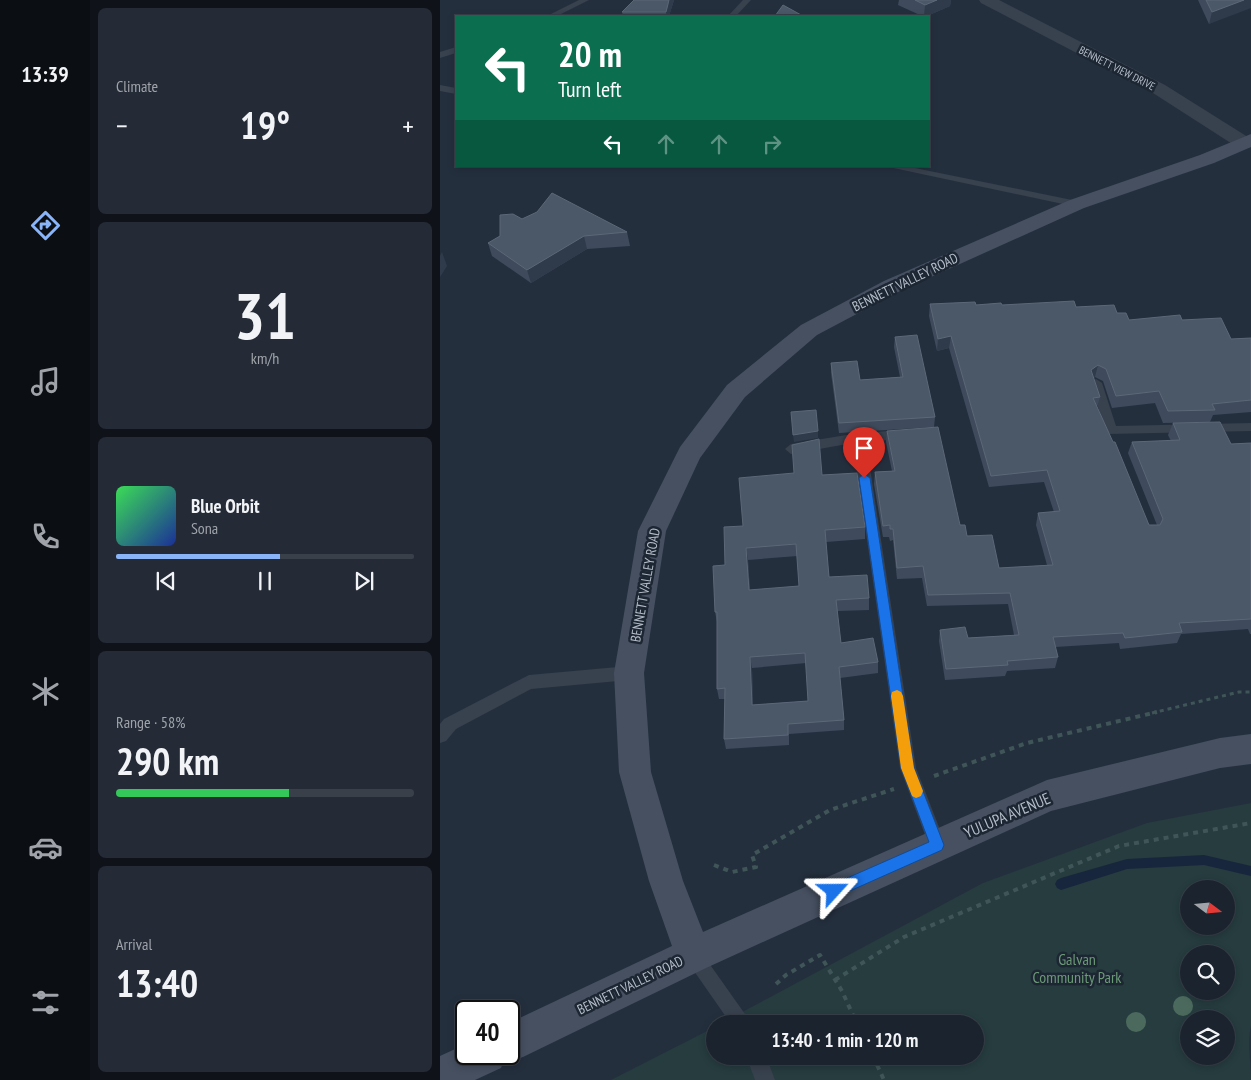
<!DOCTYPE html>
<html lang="en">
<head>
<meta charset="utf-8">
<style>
	:root { --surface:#1b232e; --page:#242b36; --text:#f1f3f6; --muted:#a0a4aa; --line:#39404a; --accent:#8ab4f8 }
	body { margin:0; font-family:"PT Sans Narrow",sans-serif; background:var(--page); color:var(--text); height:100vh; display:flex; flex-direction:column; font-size:19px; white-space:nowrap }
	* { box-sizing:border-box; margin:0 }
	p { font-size:16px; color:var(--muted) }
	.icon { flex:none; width:28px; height:28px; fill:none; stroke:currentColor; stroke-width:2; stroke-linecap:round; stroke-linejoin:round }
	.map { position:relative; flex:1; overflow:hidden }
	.panel { display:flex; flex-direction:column; gap:8px; padding:8px; background:#0f1319; width:350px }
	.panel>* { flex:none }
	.hud { position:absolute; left:15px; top:15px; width:475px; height:152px; border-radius:0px; box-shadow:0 2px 8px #0003,0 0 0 1px var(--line); background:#0b6e4f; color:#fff; overflow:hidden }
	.needle { width:32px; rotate:106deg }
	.controls { position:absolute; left:740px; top:880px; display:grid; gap:10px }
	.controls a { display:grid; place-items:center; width:55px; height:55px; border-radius:50%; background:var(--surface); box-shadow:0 2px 8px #0003,0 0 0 1px var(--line); font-size:25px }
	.speed { position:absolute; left:15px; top:1000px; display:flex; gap:10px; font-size:25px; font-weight:700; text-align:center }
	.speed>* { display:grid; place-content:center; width:65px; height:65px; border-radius:50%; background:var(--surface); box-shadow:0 2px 8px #0003,0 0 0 1px var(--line); line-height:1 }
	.speed .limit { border:2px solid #111; border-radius:8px; background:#fff; color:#111 }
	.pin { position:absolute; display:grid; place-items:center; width:42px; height:42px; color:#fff; margin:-51px -21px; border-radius:50% 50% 50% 0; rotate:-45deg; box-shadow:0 0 5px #0007 }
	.pin .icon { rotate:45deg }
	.me { position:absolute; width:55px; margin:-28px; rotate:66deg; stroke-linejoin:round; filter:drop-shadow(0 0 4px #0008) }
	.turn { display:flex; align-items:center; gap:18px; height:105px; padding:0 20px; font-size:22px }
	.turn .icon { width:65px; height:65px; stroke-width:2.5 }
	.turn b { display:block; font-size:35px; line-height:42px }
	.lanes { display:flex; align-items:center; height:48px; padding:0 20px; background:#0003; justify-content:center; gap:25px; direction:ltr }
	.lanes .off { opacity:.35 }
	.big { font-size:38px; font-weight:600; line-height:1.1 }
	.panel .card { flex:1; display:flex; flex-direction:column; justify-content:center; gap:8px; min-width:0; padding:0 18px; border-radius:8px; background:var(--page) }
	.panel .dial { align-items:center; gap:0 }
	.dial b { font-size:65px; line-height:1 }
	.song { display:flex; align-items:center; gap:15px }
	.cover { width:60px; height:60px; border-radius:8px; background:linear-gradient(135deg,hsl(130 70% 55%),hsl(230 70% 35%)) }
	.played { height:5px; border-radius:2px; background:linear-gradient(90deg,var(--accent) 55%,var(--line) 55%) }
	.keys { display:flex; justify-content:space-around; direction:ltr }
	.heat { display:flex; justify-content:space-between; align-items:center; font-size:28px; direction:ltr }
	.charge { height:8px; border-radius:4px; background:linear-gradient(90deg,#34c759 58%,var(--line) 0) }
	.trip { position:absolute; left:266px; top:1015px; width:278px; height:50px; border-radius:25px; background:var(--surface); box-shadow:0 2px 8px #0003,0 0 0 1px var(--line); font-weight:600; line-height:50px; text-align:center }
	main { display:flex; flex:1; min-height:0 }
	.dock { display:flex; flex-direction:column; width:90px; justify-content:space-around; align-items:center; background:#0b0e12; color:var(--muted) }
	.dock .icon { width:35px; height:35px }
	.dock .on { color:var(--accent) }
	.dock b { font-size:22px; color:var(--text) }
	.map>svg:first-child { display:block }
	.green { fill:#263c3f; fill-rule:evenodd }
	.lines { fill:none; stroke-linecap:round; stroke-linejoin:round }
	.stream { fill:#17263c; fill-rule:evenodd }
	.path-far1 { stroke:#3f5557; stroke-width:3; stroke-dasharray:4 4; stroke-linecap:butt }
	.path { stroke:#3f5557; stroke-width:4; stroke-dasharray:5 5; stroke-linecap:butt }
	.lane { fill:#38414e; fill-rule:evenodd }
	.street { fill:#38414e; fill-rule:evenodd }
	.secondary { fill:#465061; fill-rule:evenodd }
	.tree { fill:#4b6a5d }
	.wall { fill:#3f4b5c; fill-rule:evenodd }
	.shaded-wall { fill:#2f3b4b }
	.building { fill:#4b5868; stroke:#5c6777; fill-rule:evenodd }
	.route { fill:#1a73e8; stroke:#114b97 }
	.slow { fill:#f59e0b }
	.labels { text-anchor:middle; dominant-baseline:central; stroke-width:5; stroke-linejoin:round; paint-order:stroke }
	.far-street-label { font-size:11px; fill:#b4bcc9; stroke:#1d2633 }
	.street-label { font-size:14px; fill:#b4bcc9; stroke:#1d2633 }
	.near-street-label { font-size:16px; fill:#b4bcc9; stroke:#1d2633 }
	.near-park-label { font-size:16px; fill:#6b9a76; stroke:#1d2633 }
</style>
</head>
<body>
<main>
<nav class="dock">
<b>13:39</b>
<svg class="icon on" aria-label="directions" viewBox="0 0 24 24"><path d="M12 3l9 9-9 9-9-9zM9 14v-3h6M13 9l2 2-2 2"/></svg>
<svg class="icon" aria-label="music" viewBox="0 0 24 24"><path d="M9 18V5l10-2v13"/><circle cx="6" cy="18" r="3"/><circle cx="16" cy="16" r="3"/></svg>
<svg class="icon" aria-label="phone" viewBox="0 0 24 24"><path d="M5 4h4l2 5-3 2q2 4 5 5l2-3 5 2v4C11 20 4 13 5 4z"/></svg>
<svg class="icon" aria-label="climate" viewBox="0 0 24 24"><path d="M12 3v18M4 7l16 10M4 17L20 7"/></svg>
<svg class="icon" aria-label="car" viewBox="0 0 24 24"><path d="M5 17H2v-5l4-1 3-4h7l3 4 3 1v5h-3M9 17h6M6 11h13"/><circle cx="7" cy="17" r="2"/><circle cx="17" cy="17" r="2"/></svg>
<svg class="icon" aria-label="filters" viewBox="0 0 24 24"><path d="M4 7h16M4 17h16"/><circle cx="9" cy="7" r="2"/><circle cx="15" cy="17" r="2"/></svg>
</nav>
<section class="panel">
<div class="card"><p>Climate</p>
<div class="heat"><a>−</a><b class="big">19°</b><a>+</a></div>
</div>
<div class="card dial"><b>31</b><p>km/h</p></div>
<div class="card">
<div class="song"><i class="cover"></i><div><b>Blue Orbit</b><p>Sona</p></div></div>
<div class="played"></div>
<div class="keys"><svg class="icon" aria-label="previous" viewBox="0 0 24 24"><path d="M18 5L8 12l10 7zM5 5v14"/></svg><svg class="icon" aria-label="pause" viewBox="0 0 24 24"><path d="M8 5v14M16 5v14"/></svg><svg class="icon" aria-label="next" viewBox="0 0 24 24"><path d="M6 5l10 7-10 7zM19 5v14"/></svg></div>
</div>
<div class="card"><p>Range · 58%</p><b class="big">290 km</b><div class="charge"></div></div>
<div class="card"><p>Arrival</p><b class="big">13:40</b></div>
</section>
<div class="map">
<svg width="811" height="1080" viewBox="0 0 811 1080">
	<rect width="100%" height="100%" fill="#242f3e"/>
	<path class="green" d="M811 803V1026C807 1043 811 1062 811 1080H171L275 1027V1056H535V1024H280L543 883 707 823ZM749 889H786V926H749ZM749 954H786V991H749ZM749 1019H786V1056H749Z"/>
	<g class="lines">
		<path class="stream" d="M764 855 811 866V876L764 865 687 869 621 890 617 888 615 884 617 880 621 878 687 859Z"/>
		<path class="path-far1" d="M712 713 799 692H811"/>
		<path class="path" d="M494 776 587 743 717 712
			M274 865 292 872 316 867 312 855 390 810 454 789
			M395 980 464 937 679 846 811 823
			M336 984 346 975 380 955 402 991 417 1024
			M433 1056 444 1080"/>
		<path class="lane" d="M139 0H149L117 16H107Z
			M303 0H311L296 16H288Z
			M16 47V53L0 58V52Z
			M0 85 16 88V94L0 91Z
			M444 166H465L637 201 642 204 637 207Z
			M656 379 662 383 676 426 811 423V431L667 434 650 383Z
			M465 430 471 435 469 438 426 442 476 768 506 845 503 851 497 853 491 851 460 768 413 443 351 454 345 449 351 444 419 433Z
			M189 666 194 668 197 673 194 678 189 680 91 689 16 729 6 741 0 743V724L4 719 89 675Z
			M253 946 259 949 312 1024H291L247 961 244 955 247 949Z
			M306 1056H326L335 1080H315Z"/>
		<path class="street" d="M539 0H559L725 85 811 139V147L804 149 797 147 713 93 541 3Z"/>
		<path class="secondary" d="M811 134V147L774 163 644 208 460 291 377 335 305 397 260 458 226 531 204 673 211 772 243 881 263 932 607 780 780 738 811 734V764L780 768 611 811 266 968 83 1057 69 1062 64 1060 61 1068 35 1080H0V1056L26 1044V1054H69V1023L232 946 209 881 179 772 174 673 198 531 240 447 287 385 361 325 444 281 630 200 760 155Z"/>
	</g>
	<g class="tree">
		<circle cx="743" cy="1006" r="10"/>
		<circle cx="696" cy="1022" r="10"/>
	</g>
	<path class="wall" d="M194 0H234L229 16H183L182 12Z
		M459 0H511L510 6 487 16H482L458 5Z
		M758 0H811L769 24Z
		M82 219 187 232 190 246 147 249 91 283 52 256 48 243 60 236Z
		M490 304 636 307 677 313 689 320H742L791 339 811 338V412L773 415 770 422 723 423 715 403 672 408 663 381 655 377 654 378 660 397 657 407 709 525H717L688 453 692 442 731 441 728 435 733 423 791 444 811 443V634H810L808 629 741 634 737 643 680 649 679 643 615 647 618 657 615 668 567 671 565 676 505 680 499 641 500 630 528 638 574 635 568 604 487 606 482 578 457 579 453 540 450 541 449 537H443L434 484 435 472 452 471 446 442 447 431 527 536 559 568 607 565 596 525 598 513 614 512 604 482 549 487 509 348 497 351 489 316Z
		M455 337 495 417 494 427 399 433 391 373V363L420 380 460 377 454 347Z
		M303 526 425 527V539L386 542 389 577 429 598V610L397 611 401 643 438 662V673L400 678 404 720V730L349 734V745L286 749 284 739 285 699H279L277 689V622L275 612 285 565ZM357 556 359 586 310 590 308 560ZM366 663 368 701 313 705 312 668Z"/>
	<path class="shaded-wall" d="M229 0H234L229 16H226V12Z
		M497 0H511L510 6 487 16H484L485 5Z
		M804 0H811V8L769 24 772 12Z
		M144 236 147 249 91 283 87 270Z
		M2 252 7 266 0 277V256Z
		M511 336 509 348 497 351 498 339Z
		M658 365 655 377 648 382 651 370Z
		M378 431V438L354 442 353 435Z
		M306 548 308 560 310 601 309 590Z
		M310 657 312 668 313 716 312 705Z"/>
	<path class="building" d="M194 0H229L226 12H182Z
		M475 0H497L485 5Z
		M766 0H804L772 12Z
		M343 5 363 16H335Z
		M112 193 187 232 144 236 87 270 48 243 60 236V215L73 214 82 219 97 212Z
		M634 301 636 307 674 305 677 313H686L689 320 740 315 742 320 781 318 791 339 811 338V400L772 404 775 410 728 411 719 391 676 396 666 369 658 365 651 370 660 397 653 398 673 442H675L709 525H720L723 519 692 442 740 440 733 423 780 422 791 444 811 443V619L739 623 742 632 685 638 683 633 613 637 618 657 567 661 568 665 506 669 500 630 525 627 528 638 579 635 570 593 488 595 483 566 457 568 453 529H450V525L443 526 435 472 455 471 447 431 498 427 520 525H525L527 536 552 535 559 568 613 565 598 513 620 511 607 470 551 476 511 336 498 339 490 304 535 302 536 305 561 303 562 305Z
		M477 335 495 417 399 423 391 363 417 361 420 380 463 377 455 337Z
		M376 410 378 431 353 435 351 412Z
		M379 439 382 475 417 473 425 527 385 530 389 577 427 575 429 598 396 600 401 643 433 638 438 662 399 667 404 720 348 724V735L284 739 285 688 277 689V612H275L273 566 285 565 284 527 303 526 299 478 354 473 352 445ZM356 544 359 586 309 590 306 548ZM365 653 368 701 312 705 310 657Z"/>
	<path class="route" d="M424 474 430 478 474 768 504 845 502 850 394 898 389 896 387 891 389 886 489 842 461 768 419 478Z"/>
	<path class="slow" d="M457 690 461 692 463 696 474 768 483 791 481 796 476 798 472 796 461 768 451 696 452 692Z"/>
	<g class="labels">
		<g class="far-street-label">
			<text transform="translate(677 68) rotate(27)">BENNETT VIEW DRIVE</text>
		</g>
		<g class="street-label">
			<text transform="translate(465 282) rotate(-26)">BENNETT VALLEY ROAD</text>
			<text transform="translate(205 585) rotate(-80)">BENNETT VALLEY ROAD</text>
			<text transform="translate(190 985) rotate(-26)">BENNETT VALLEY ROAD</text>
		</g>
		<g class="near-street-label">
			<text transform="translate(567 815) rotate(-23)">YULUPA AVENUE</text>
		</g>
		<g class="near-park-label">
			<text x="637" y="959">Galvan<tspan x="637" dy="18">Community Park</tspan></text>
		</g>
	</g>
</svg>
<div class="controls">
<a><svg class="needle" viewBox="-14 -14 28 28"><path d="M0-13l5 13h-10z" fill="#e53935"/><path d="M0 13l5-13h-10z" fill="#a0a4aa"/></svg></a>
<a><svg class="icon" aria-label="search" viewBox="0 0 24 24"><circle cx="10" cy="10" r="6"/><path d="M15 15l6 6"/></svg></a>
<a><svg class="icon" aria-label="layers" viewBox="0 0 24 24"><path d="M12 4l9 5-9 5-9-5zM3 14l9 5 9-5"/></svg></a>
</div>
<div class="speed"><div class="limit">40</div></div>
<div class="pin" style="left:424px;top:478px;background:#d93025"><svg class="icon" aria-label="arrive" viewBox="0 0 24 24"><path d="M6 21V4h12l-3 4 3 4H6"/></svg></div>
<svg class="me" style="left:394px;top:891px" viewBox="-20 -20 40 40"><path d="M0-17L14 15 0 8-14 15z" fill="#1a73e8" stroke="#fff" stroke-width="4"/></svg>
<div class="trip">13:40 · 1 min · 120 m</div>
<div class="hud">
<div class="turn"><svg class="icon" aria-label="left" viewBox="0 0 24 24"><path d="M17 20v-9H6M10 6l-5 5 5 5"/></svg><div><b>20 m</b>Turn left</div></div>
<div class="lanes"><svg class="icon" aria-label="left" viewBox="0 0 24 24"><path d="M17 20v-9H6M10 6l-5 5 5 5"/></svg><svg class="icon off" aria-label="ahead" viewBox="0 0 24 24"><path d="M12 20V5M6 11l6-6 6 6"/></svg><svg class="icon off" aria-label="ahead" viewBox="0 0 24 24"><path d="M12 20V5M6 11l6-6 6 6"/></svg><svg class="icon off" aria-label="right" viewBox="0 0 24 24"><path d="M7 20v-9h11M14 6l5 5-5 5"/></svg></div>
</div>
</div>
</main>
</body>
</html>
